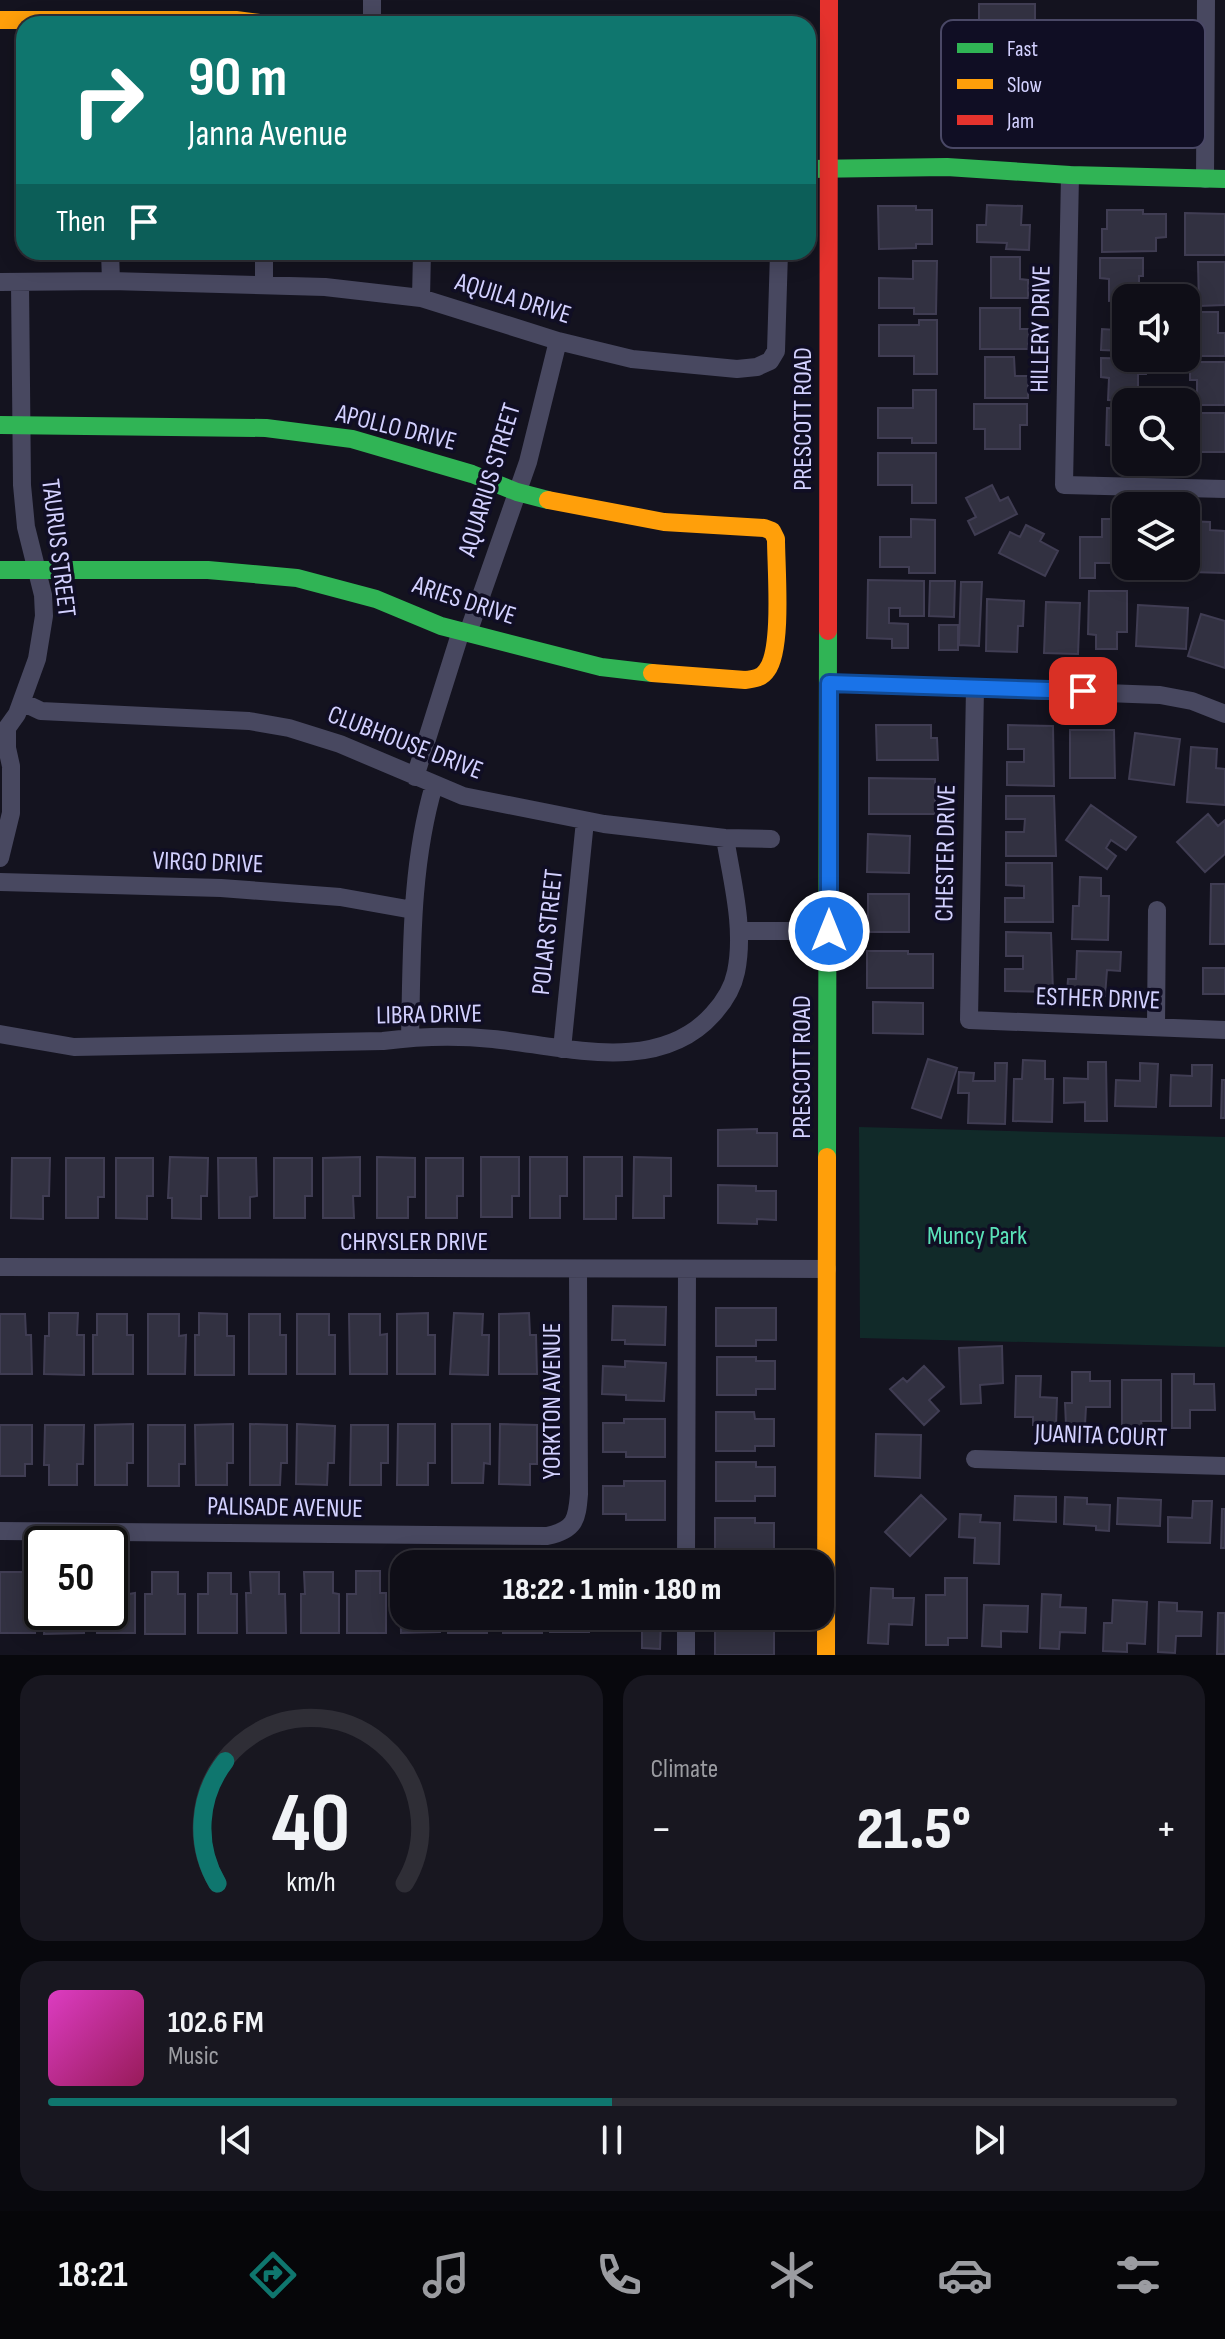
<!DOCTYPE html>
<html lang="en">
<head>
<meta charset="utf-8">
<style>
	:root { --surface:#0f0e17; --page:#181720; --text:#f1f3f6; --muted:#9b9ca1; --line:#2f2e36; --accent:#0f766e }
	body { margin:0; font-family:"Sofia Sans Condensed",sans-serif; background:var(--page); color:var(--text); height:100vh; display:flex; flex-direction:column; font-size:30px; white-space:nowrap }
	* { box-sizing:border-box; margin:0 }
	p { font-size:26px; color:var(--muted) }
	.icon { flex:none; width:44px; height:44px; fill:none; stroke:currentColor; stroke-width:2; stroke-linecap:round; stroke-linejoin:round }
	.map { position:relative; height:1655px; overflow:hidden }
	.panel { display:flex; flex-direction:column; gap:20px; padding:20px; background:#08080d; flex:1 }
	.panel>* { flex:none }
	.guide { position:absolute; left:16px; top:16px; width:800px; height:244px; border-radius:24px; box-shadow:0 4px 20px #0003,0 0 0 2px var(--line); background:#0f766e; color:#fff; overflow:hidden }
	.tools { position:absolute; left:1112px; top:284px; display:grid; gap:16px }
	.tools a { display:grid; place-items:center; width:88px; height:88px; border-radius:16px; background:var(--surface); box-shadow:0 4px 20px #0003,0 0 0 2px var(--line); font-size:40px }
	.speed { position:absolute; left:24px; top:1526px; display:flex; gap:16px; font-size:40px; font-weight:700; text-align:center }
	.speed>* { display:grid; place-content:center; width:104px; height:104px; border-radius:50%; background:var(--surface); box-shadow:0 4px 20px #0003,0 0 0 2px var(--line); line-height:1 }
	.speed .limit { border:4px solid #111; border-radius:12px; background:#fff; color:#111 }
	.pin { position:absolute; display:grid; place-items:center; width:68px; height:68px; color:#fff; margin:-34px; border-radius:16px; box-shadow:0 4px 12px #0006 }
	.me { position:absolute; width:88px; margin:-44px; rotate:0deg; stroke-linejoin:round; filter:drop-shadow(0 0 6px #0008) }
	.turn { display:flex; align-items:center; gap:28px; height:168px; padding:0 40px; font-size:36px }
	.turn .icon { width:104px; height:104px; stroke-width:2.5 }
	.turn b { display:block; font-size:56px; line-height:68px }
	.then { display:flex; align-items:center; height:76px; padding:0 40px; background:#0003; gap:16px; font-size:30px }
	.big { font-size:60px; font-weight:800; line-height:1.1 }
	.panel .widget { flex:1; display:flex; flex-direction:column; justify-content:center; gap:12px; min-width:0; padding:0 28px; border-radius:24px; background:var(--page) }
	.panel .dial { align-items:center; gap:0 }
	.dial svg { height:208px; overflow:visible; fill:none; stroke:var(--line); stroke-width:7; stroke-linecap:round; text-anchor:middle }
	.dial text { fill:var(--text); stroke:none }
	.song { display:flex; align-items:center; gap:24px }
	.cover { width:96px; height:96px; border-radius:12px; background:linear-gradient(135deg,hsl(310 70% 55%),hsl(330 70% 35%)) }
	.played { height:8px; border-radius:4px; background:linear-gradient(90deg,var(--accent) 50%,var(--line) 50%) }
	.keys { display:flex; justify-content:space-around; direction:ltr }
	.heat { display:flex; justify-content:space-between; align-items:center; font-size:44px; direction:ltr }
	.panel .tiles { flex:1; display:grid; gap:20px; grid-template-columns:1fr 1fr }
	.widget:last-child { grid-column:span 2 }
	.trip { position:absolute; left:390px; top:1550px; width:444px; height:80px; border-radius:24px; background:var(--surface); box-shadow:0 4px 20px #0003,0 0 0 2px var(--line); font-weight:800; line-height:80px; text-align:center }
	.dock { display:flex; height:128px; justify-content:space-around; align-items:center; background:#060609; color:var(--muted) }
	.dock .icon { width:56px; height:56px }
	.dock .on { color:var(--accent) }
	.dock b { font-size:36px; color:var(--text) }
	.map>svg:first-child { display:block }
	.green { fill:#112a29 }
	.building { fill:#323141; stroke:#403d53; stroke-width:2 }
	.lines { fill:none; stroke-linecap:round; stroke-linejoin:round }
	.street { stroke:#484860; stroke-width:18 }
	.fast { stroke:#30b455; stroke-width:18 }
	.slow { stroke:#ff9f0a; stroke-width:18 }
	.jam { stroke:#e5322d; stroke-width:18 }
	.route-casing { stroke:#114b97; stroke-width:20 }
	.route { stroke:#1a73e8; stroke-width:14 }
	.labels { text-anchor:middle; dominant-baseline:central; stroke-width:7; stroke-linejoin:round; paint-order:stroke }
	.street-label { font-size:26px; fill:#d3d1ff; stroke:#100e24 }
	.park-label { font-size:26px; fill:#5ae2b8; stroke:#100e24 }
	.key { fill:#100e24; stroke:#4a4866; stroke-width:2 }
	.key-label { font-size:22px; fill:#d3d1ff }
</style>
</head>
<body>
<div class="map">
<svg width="1225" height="1655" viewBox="0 0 1225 1655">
	<rect width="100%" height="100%" fill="#14131f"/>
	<path class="green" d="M859 1127 1225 1137V1347L860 1338Z"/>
	<path class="building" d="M979 4H1035V47H1029V131H960V39L979 40Z
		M987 205 1022 206 1021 225H1030L1029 250 1006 249 1007 243 977 242V225H986Z
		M878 206H916V210H932V244H916V248L879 249Z
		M1107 210H1143V214H1166V237L1156 238V251L1102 252V229H1107Z
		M1185 213 1225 214V255H1185Z
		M991 257H1020V279L1028 280V298H991Z
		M1100 258H1143V276H1139V298L1109 301V279L1100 278Z
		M913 261H937L936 314H914V308H879V278L913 279Z
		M1198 262H1225V305L1199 306Z
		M1118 307 1126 308V351L1101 350 1102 329 1117 330Z
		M980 308H1020V329H1029L1028 349H980Z
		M1191 312H1218V333H1225V356H1190Z
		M919 320H937V374H914V356H879V325H919Z
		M985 357H1014L1015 376H1028V398H985Z
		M1101 358 1147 359 1146 374H1138V401L1108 400 1109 378 1101 377Z
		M1190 362H1225V405H1197V380H1190Z
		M913 390H936V443H912V438H878V408H913Z
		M974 404H1027V425H1020V449H985V429H974Z
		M1107 408 1126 409V446L1106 445Z
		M1186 413H1225V452H1197V434H1191V447H1186Z
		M878 453H936V503H912V485H878Z
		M992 485 1000 501 1008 497 1017 514 975 535 968 521 976 517 966 498Z
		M911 519 935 520V573H909V567H880V537H911Z
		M1102 519H1123V563H1095V578H1080V537H1102Z
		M1186 521 1210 522V530L1225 531V573L1191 572V560L1186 559Z
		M1026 525 1044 534 1040 541 1058 551 1045 576 999 553 1010 532 1020 537Z
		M868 580 924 581V616H900V608H889V623L908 624V648H892V639L867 638Z
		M930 581H955L954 617 929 616Z
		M961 582H982L979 646 959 645Z
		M1089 591H1127V632H1117V649H1096V635L1088 634Z
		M987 599 1024 601 1023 626H1018L1017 652 986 651Z
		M1046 602 1080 603 1078 654 1044 653Z
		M1138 605 1188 608 1186 649 1136 646Z
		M1201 614 1225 621V668L1188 656Z
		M939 625H958V650H939Z
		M876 725H931V738H937L938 760H877Z
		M1008 725 1053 726 1054 786 1007 785V762H1024V749H1008Z
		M1070 730H1114L1115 778H1070Z
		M1135 733 1180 739 1174 785 1129 779Z
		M1191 747 1217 749 1216 768 1225 769V805L1187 802Z
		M869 778 935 779V814H869Z
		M1006 796H1054L1056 856H1006V832H1024L1025 819H1006Z
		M1091 805 1136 837 1126 850 1111 840 1106 848 1116 856 1107 869 1066 840Z
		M1208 814 1218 826 1225 820V854L1205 872 1177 842Z
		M868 834 910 836 909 873 867 872Z
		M1006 863H1052L1053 922H1005V898H1024V886L1006 885Z
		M1080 877 1101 878V896H1109L1108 940 1072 939 1073 906H1079Z
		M1211 884H1225V944H1210Z
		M868 894H909V932H868Z
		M1006 932 1051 933 1053 992 1005 991V969H1023V956H1006Z
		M867 951H908V954H933V988H867Z
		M1077 951 1121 952 1120 971 1107 970 1105 996 1067 994 1068 979H1076Z
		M1203 968H1225V994H1203Z
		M873 1002 923 1003V1034L873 1033Z
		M928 1059 957 1068 941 1118 912 1108Z
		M1023 1060 1045 1061V1079H1053L1052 1122 1013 1121 1014 1079H1022Z
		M1088 1062H1106L1107 1121H1085V1102L1064 1103V1078L1088 1079Z
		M995 1063H1007L1005 1124 968 1123 969 1093H958L959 1072 974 1073 973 1081H995Z
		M1140 1063 1158 1064 1156 1107 1115 1106 1116 1080 1140 1081Z
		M1192 1065H1212L1211 1106H1170L1171 1075 1192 1076Z
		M1222 1080H1225V1118H1221Z
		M757 1129V1133H777V1166H718V1130Z
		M170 1157 208 1158 207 1196H201V1219L172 1218V1198H168Z
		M360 1157V1196H353L354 1218H323V1158Z
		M377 1157 415 1158V1197H408V1218H377Z
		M481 1157H519V1196H512V1217H481Z
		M530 1157H567V1196H560V1218H530Z
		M584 1157H622V1196H616V1219H584Z
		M634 1157 671 1158V1196H664V1218H633Z
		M12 1158H50L49 1196H43V1219L11 1218Z
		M66 1158H104V1197H98V1218H66Z
		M116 1158H153V1196H147V1219L116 1218Z
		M218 1158H256L257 1196 250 1197V1218H219Z
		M274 1158H312V1196H305V1218H274Z
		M426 1158H463V1196H457V1218H426Z
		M718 1185 756 1186V1191H776V1220L757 1219V1224L718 1223Z
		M613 1306 666 1307 665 1345 625 1344V1340H612Z
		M716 1308H776V1340H756V1346H716Z
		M49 1313H78L77 1335H84V1375L44 1374 45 1336H49Z
		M199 1313 227 1314V1336H234V1375H195V1335H199Z
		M428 1313V1335H435V1374H397V1314Z
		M454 1313 483 1314 482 1335H489L488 1375 450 1374Z
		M529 1313 530 1335H536L537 1374H499V1314Z
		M0 1314H25L26 1335H31L32 1374H0Z
		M97 1314H127V1335H133V1374H93V1335H97Z
		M148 1314H179V1336L186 1335 185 1374H148Z
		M249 1314H280V1335H286V1374H249Z
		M297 1314H329V1335H335V1374H297Z
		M349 1314H380V1335L387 1334V1374H350Z
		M1002 1346 1003 1383 980 1385 981 1403 961 1404 959 1348Z
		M717 1357H756V1361H775V1389H756V1395H717Z
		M625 1361 666 1363 664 1401 626 1400V1395L602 1394 603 1366 625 1367Z
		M924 1366 944 1387 929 1400 939 1411 924 1425 890 1389 903 1378 907 1382Z
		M1072 1372H1090V1381H1110V1407H1086L1085 1425H1066L1065 1403H1072Z
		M1172 1374H1194V1384H1214L1215 1410H1190V1428H1172Z
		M1016 1376H1041L1040 1397 1057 1398 1056 1426 1033 1425V1417H1015Z
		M1122 1380H1161V1421H1141L1142 1427H1122Z
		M716 1412H754L755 1419H774V1446H755V1451H716Z
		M624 1419H665V1457H626V1452H603V1423H624Z
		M133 1424V1463H127V1485H95V1425Z
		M233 1424V1463H227V1485H196L195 1425Z
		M250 1424 287 1425V1463H281L280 1485H250Z
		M297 1424 335 1426 334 1463H328L327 1485 296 1484Z
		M398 1424H435V1463H428V1485H397Z
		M452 1424H490V1464L484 1463 483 1483H452Z
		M500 1424 537 1425V1464H530V1485L499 1484Z
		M0 1425H32V1464H25V1476H0Z
		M45 1425H84L83 1464H77V1485H49V1465H44Z
		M148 1425H185V1464H179V1486H148Z
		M351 1425H388V1463H381V1485H350Z
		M876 1434 921 1435 920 1478 875 1476Z
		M716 1462H756V1467H775V1496H755V1501H716Z
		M624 1481H665V1520H626V1514H603V1486H624Z
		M921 1495 946 1519 910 1556 885 1532Z
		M1015 1496 1056 1497V1522L1014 1520Z
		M1065 1497 1087 1498V1504L1110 1505 1109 1531 1096 1530V1526L1064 1524Z
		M1118 1498 1161 1500 1160 1526 1117 1524Z
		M1193 1501H1212L1210 1543 1168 1542V1517L1192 1518Z
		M1222 1509H1225V1548H1221Z
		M960 1514 981 1515 980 1522 1000 1523 999 1564 974 1563 975 1538 959 1537Z
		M715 1518H755V1523H774V1556H715Z
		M356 1571H380V1593H386V1633H347V1594H356Z
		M0 1572H28L29 1594H34L35 1633H0Z
		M152 1572H178V1594H185V1634H145V1594H152Z
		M250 1572H279V1594H285L286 1633H247L246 1593H251Z
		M304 1572H333V1593L339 1594V1633H301V1594H305Z
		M110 1573H129V1594L135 1593V1633H97V1612H110Z
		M208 1573H231V1594H237V1633H198V1594H208Z
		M945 1578H967V1638H948V1645H926V1595H945Z
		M871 1588 893 1589V1598H914L912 1625 889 1624 888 1644 868 1643Z
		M400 1593H404V1616H440V1632L401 1633Z
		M1042 1594 1061 1595 1060 1607 1086 1608 1085 1633 1060 1632 1059 1649 1040 1648Z
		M1113 1600 1147 1602 1145 1644 1127 1643V1652L1103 1651 1104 1623H1112Z
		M1159 1602 1177 1603V1611L1202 1612 1201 1636H1176L1175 1653 1158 1652Z
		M984 1605 1028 1606 1027 1632 1001 1631V1647L982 1646Z
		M45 1612H84V1633L44 1634Z
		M1218 1613H1225V1654H1217Z
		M448 1616H487V1633H448Z
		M503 1616H542V1633H503Z
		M550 1616H589V1632H550Z
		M642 1616H661L660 1649 642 1648Z
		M754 1624V1629H774V1655H715V1625Z"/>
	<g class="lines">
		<path class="street" d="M372 24V0
			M1070 175 1064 485 1225 489
			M1205 179 1206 0
			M110 252 111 281
			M264 252V284
			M0 282 111 281 325 287 421 298 558 341 632 359 737 369 757 367 770 361 776 351 779 252
			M421 298 422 252
			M468 633 528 462 558 341
			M829 683 1160 695 1192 701 1225 714
			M975 688 969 1020 1225 1030
			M22 702 41 711 249 721 289 728 340 744 463 796 604 824 725 838 771 839
			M415 777 461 631
			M0 858 11 813V766L7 748V728L17 714 37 659 44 616 43 595 26 527 22 485 20 283
			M0 882 221 888 340 897 413 910
			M740 931H829
			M1156 1027 1157 910
			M0 1034 74 1047 383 1041C421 1036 455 1035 493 1039 563 1046 658 1076 713 1014 724 1002 733 987 736 972 745 928 732 881 725 838
			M410 1038C412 953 410 867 434 785
			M562 1049 585 821
			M0 1267 827 1269
			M975 1459 1225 1466
			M0 1531 547 1536C575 1530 577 1520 579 1494L578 1269
			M686 1564 687 1269
			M686 1655V1616"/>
		<path class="fast" d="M808 169 947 167 1070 175 1225 179
			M0 425 266 428 352 439 472 474 517 492 548 500
			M0 570H208L297 578 376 599 441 626 601 667 652 673
			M827 1157 828 631"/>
		<path class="slow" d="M0 20H236L268 24
			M548 500 664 522 764 528 772 531 776 539C776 568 783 649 767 670 762 678 754 679 745 680L652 673
			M826 1655 827 1157"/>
		<path class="jam" d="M828 631 829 0"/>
	</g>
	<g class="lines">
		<g class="route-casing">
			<path id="route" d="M829 931V683L1083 691"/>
		</g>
		<use href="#route" class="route"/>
	</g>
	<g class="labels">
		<g class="street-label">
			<text transform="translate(513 299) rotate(17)">AQUILA DRIVE</text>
			<text transform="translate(1041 329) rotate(-89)">HILLERY DRIVE</text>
			<text transform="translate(803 419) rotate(-90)">PRESCOTT ROAD</text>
			<text transform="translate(396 428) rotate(14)">APOLLO DRIVE</text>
			<text transform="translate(490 480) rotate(-73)">AQUARIUS STREET</text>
			<text transform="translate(58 548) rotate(83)">TAURUS STREET</text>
			<text transform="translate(464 601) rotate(18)">ARIES DRIVE</text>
			<text transform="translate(405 743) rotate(21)">CLUBHOUSE DRIVE</text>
			<text transform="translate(946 853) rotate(-89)">CHESTER DRIVE</text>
			<text transform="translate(208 863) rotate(2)">VIRGO DRIVE</text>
			<text transform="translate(548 932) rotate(-84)">POLAR STREET</text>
			<text transform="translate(1098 999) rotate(2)">ESTHER DRIVE</text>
			<text transform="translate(429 1015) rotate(-1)">LIBRA DRIVE</text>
			<text transform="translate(802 1067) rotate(-90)">PRESCOTT ROAD</text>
			<text x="414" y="1242">CHRYSLER DRIVE</text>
			<text transform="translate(552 1401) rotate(-90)">YORKTON AVENUE</text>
			<text transform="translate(1101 1436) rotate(2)">JUANITA COURT</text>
			<text transform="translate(285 1508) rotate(1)">PALISADE AVENUE</text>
		</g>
		<g class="park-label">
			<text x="977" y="1236">Muncy Park</text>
		</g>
	</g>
	<rect x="941" y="20" width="264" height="128" rx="12" class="key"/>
	<rect x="957" y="43" width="36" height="10" fill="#30b455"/>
	<rect x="957" y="79" width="36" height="10" fill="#ff9f0a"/>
	<rect x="957" y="115" width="36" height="10" fill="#e5322d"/>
	<g class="key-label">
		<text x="1007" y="56">Fast</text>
		<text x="1007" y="92">Slow</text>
		<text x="1007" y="128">Jam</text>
	</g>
</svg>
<div class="tools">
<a><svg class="icon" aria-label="sound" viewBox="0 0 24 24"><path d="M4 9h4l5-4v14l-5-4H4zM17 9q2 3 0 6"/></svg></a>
<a><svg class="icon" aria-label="search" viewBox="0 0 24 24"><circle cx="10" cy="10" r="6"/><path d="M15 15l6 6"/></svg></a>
<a><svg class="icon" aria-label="layers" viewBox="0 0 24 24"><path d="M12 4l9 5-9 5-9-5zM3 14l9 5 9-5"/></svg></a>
</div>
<div class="speed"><div class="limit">50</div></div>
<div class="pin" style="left:1083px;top:691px;background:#d93025"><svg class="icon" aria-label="arrive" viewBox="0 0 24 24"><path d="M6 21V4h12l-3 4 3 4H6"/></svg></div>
<svg class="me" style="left:829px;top:931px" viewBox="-20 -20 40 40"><circle r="17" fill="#1a73e8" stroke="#fff" stroke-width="3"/><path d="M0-11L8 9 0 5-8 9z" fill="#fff"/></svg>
<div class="trip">18:22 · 1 min · 180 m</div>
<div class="guide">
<div class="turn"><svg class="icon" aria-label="right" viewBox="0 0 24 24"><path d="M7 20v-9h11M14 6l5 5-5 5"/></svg><div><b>90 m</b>Janna Avenue</div></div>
<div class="then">Then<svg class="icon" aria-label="arrive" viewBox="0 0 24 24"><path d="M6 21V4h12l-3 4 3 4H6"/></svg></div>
</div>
</div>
<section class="panel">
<div class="tiles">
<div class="widget dial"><svg viewBox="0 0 100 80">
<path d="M14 69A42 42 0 1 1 86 69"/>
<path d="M14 69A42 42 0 0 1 17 22" stroke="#0f766e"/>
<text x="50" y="56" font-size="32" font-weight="700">40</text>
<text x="50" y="72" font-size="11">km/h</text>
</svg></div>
<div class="widget"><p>Climate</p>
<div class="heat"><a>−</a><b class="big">21.5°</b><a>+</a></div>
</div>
<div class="widget">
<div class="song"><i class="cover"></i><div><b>102.6 FM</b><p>Music</p></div></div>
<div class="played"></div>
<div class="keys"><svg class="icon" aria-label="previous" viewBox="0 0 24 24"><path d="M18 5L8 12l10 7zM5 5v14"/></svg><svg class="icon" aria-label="pause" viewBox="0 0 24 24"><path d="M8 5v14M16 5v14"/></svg><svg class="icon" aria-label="next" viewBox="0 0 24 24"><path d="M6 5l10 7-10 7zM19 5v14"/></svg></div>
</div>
</div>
</section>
<nav class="dock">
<b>18:21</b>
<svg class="icon on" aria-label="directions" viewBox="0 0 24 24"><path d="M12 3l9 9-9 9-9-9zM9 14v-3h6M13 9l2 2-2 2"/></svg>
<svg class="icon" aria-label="music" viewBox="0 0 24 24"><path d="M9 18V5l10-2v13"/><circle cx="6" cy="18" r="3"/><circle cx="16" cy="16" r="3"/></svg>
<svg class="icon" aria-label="phone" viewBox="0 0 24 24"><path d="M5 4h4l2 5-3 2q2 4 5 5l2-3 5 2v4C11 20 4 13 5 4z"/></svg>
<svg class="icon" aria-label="climate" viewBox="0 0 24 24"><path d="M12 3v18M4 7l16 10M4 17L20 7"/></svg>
<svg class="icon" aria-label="car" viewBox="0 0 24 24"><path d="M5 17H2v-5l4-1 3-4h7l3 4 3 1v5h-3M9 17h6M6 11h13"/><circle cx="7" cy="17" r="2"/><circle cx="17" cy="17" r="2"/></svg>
<svg class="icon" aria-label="filters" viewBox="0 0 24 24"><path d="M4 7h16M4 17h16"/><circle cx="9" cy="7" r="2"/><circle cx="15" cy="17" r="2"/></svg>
</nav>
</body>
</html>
